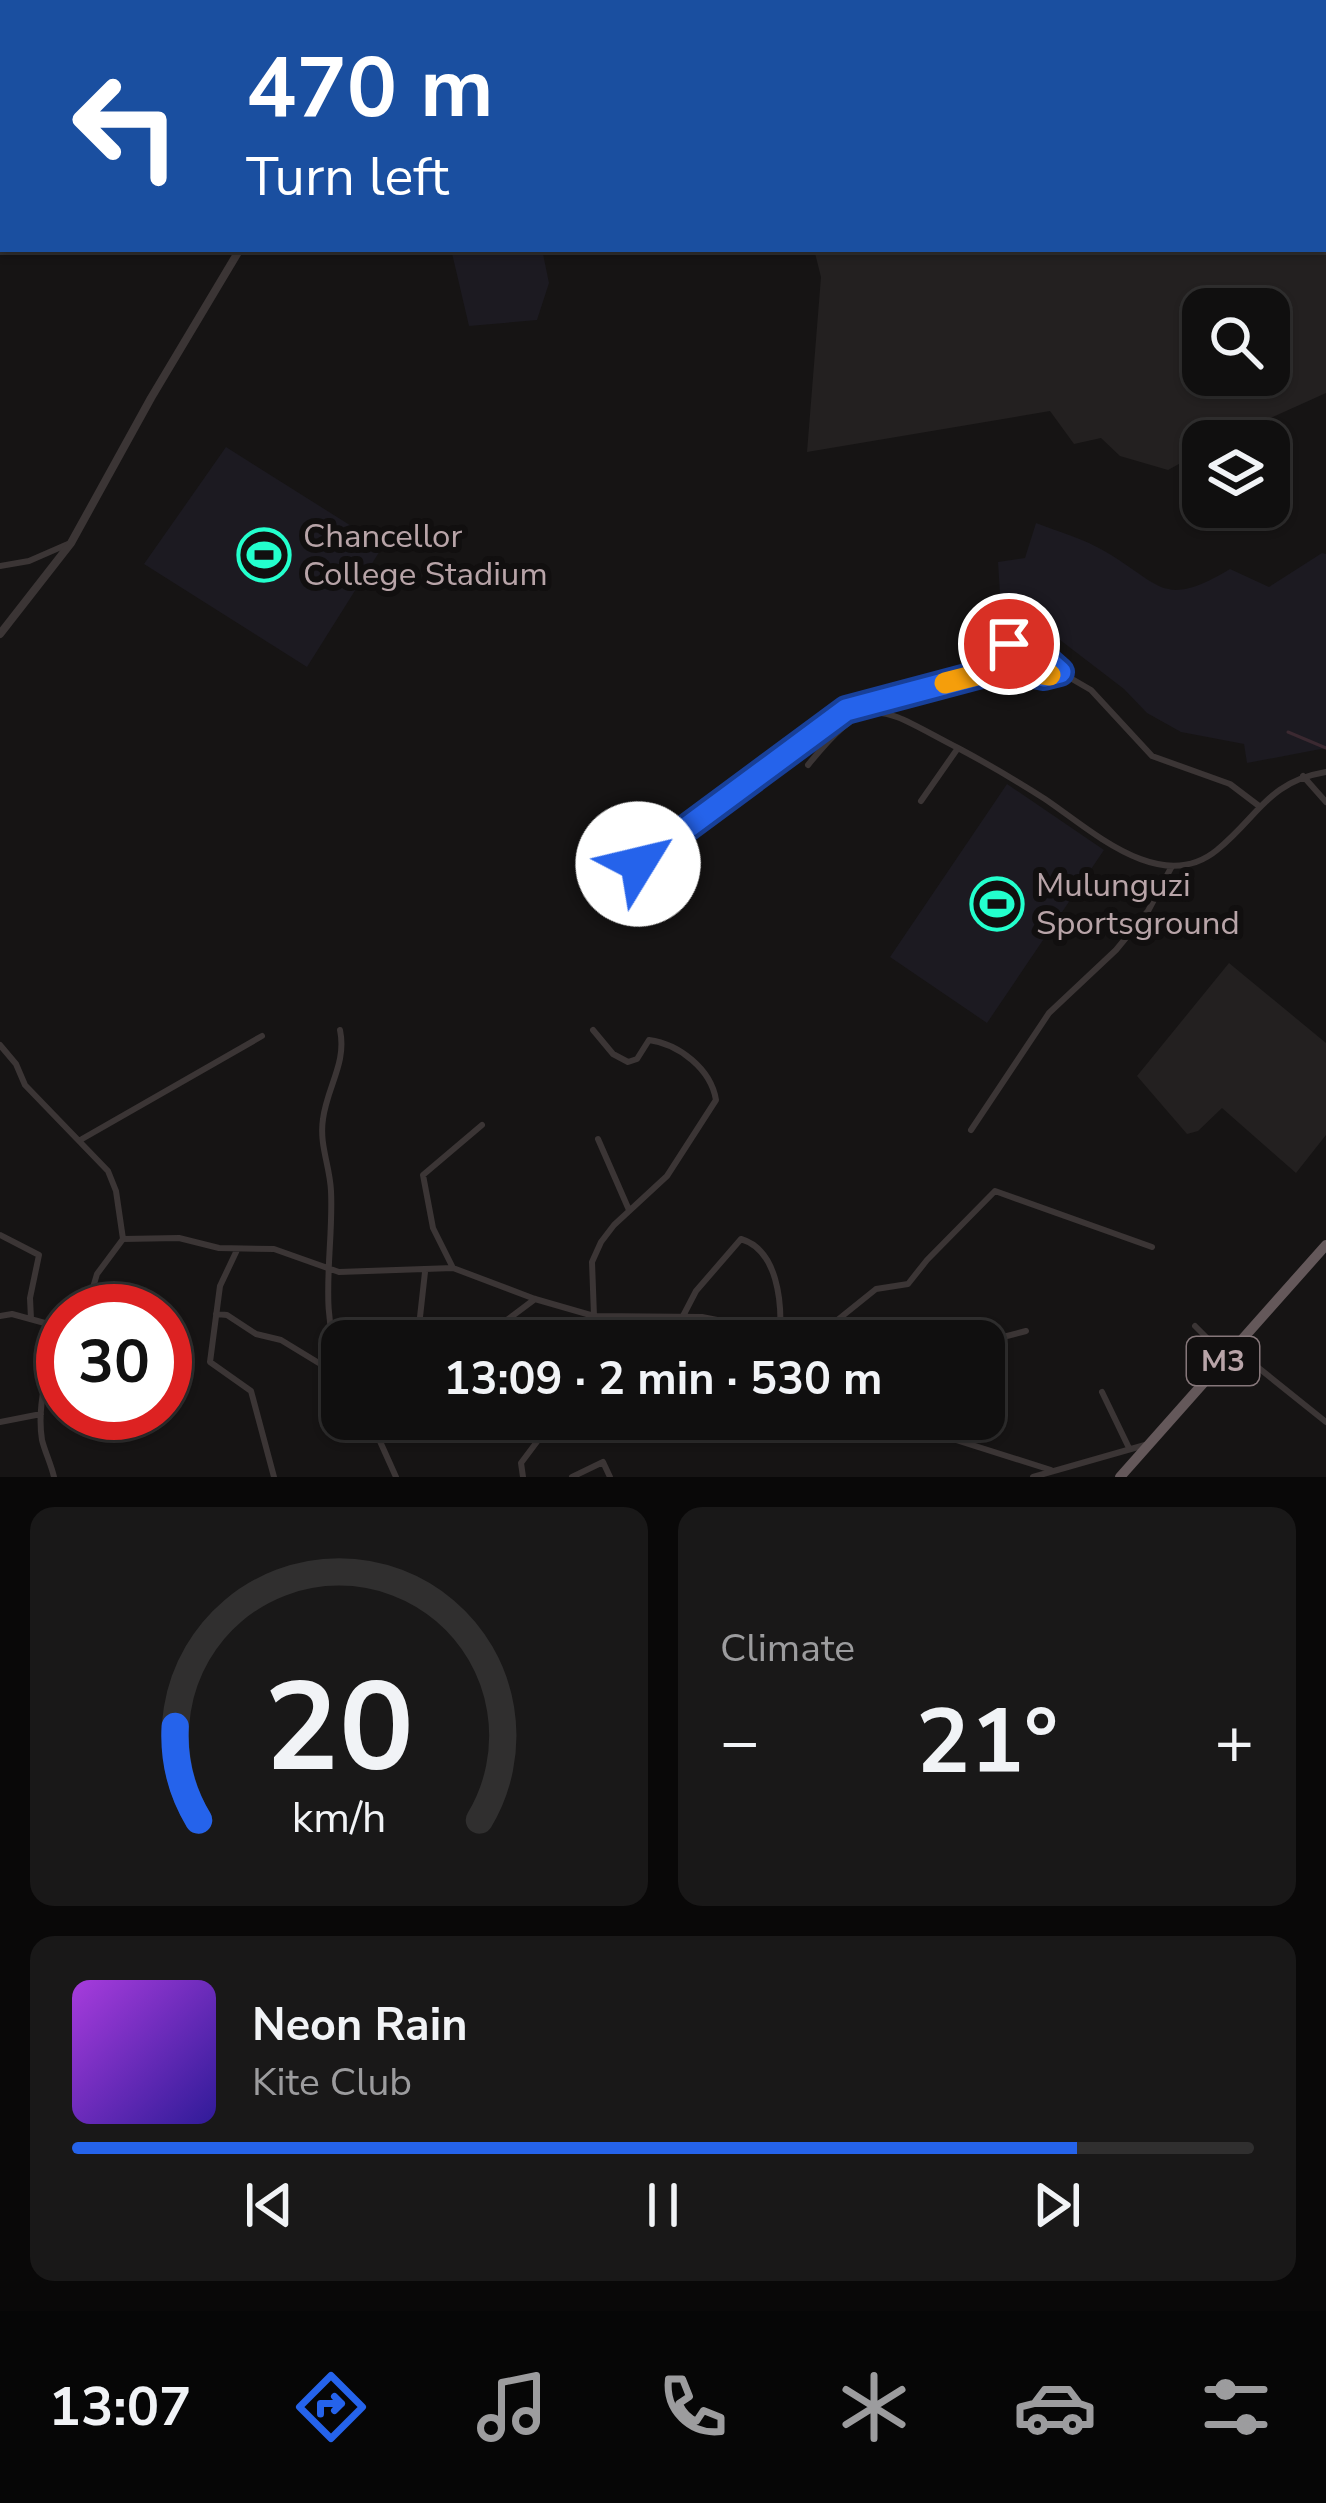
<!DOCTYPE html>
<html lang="en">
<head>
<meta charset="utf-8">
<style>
	:root { --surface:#100f0f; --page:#191818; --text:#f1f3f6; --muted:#9c9c9e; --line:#302f2f; --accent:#2563eb }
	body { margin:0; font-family:"Nunito Sans",sans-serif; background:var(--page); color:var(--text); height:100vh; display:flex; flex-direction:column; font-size:45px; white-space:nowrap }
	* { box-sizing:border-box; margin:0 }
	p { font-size:39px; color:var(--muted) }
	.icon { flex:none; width:66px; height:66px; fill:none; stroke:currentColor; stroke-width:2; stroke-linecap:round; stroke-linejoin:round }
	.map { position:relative; height:1477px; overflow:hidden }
	.drawer { display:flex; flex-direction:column; gap:30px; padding:30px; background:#090808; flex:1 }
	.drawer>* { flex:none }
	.guide { position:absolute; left:0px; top:0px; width:1326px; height:252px; box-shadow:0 3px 9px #0004,0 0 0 3px var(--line); background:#1a4fa0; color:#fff; overflow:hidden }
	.tools { position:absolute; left:1182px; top:288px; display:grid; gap:24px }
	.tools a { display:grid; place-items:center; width:108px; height:108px; border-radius:24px; background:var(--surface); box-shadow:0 3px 9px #0004,0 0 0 3px var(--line); font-size:60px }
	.speed { position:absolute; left:36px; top:1284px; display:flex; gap:24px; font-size:60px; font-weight:700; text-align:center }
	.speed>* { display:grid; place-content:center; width:156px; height:156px; border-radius:50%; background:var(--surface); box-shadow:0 3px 9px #0004,0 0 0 3px var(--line); line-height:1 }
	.speed .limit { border:18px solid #d22; background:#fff; color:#111 }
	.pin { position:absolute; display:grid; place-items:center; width:102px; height:102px; color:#fff; margin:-51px; border:6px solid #fff; border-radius:50%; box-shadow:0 3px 12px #0007 }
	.me { position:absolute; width:132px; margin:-66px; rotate:54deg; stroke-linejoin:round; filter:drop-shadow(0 0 9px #0008) }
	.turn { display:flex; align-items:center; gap:42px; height:252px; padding:0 48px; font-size:54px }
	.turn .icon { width:156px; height:156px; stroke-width:2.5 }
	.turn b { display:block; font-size:84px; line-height:102px }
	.big { font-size:90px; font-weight:700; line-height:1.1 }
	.drawer .tile { flex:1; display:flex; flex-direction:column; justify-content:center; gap:18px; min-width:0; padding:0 42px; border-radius:24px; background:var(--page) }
	.drawer .dial { align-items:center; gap:0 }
	.dial svg { height:312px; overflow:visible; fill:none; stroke:var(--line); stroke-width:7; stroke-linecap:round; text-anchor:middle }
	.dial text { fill:var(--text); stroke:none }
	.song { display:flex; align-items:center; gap:36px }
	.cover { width:144px; height:144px; border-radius:18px; background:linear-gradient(135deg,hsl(280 70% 55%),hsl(250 70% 35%)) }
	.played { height:12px; border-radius:6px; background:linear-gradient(90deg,var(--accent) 85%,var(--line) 85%) }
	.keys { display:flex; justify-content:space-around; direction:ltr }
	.heat { display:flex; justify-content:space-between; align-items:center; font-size:66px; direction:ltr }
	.drawer .tiles { flex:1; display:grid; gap:30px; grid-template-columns:1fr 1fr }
	.tile:last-child { grid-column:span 2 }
	.trip { position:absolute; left:321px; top:1320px; width:684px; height:120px; border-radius:24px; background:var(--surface); box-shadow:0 3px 9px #0004,0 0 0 3px var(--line); font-weight:700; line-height:120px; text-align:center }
	.dock { display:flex; height:192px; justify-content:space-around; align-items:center; background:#060606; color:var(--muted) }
	.dock .icon { width:84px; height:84px }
	.dock .current { color:var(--accent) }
	.dock b { font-size:54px; color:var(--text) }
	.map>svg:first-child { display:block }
	.built { fill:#232020; fill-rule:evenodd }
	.green { fill:#1c1a21 }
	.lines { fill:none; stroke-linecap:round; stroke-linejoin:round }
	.stream { stroke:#3b2931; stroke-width:3 }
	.minor { stroke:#3b3535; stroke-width:6 }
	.tertiary { stroke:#3b3535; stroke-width:8 }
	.trunk { stroke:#64585a; stroke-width:10 }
	.route-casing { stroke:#184099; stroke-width:30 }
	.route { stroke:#2563eb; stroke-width:21 }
	.slow { stroke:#f59e0b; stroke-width:21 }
	.labels { text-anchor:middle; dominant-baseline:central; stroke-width:12; stroke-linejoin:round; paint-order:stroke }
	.shield { fill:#110f0f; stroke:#86777a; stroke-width:3 }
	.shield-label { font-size:30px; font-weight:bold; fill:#b8a4a8 }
	.poi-label { font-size:33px; fill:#b8a4a8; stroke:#110f0f; text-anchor:start }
</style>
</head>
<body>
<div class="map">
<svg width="1326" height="1477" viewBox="0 0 1326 1477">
	<rect width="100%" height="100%" fill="#161414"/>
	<path class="built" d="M629 0H1326V393L1233 435 1198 441 1199 453 1168 470 1120 456 1101 438 1074 444 1050 411 807 452 821 277 814 249H1323V3H629ZM1203 309H1269V375H1203Z
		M1229 963 1326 1043V1135L1296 1173 1222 1108 1198 1131 1187 1134 1137 1076Z"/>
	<path class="green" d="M451 249H542L549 283 537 320 469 326Z
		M226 447 383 546 307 667 144 564Z
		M1036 523C1059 532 1085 539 1106 552 1162 585 1163 609 1230 569L1269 587 1322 553 1326 554V748L1247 763 1244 744 1181 732 1147 713 1124 689 1000 594 998 562 1025 558Z
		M1007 784 1104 850 987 1023 890 957Z"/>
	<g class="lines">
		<path class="stream" d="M1288 732 1326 748"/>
		<path class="minor" d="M1323 204 1326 205
			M1323 219 1326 220
			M0 566 29 561 68 544
			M1009 644 1042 656 1060 672
			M808 765C870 688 880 708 958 748
			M1303 776 1326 802
			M921 801 958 748C988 764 1017 781 1045 799 1091 830 1161 896 1217 850 1259 816 1267 782 1326 772
			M638 864 846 710 1004 668 1044 676 1060 672 1091 690 1152 756 1230 784 1259 806
			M340 1030C347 1063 327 1087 323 1119 319 1145 330 1166 331 1191 334 1248 317 1313 342 1365
			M0 1045 16 1064 25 1085 108 1171 116 1191 123 1239
			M971 1130 1049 1013 1116 950 1148 911 1172 866
			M82 1139 262 1036
			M598 1139 629 1210
			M0 1235 39 1255 30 1298 31 1319
			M237 1250 220 1286 210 1362 251 1391 274 1477
			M453 1268 433 1228 423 1175 482 1125
			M86 1311 97 1274 123 1239 179 1238 219 1248 274 1249 339 1272 453 1268 535 1299 594 1316 702 1317 772 1331 786 1341
			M216 1314 227 1315 256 1334 281 1340 327 1368 342 1372
			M0 1316 12 1314 63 1328
			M1195 1326 1226 1357
			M424 1341 418 1335 425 1272
			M453 1341 491 1332 535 1299
			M584 1341 594 1316 592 1262 601 1242 614 1225 667 1176 716 1100C711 1069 679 1044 649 1040L637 1059 628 1062 613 1054 593 1030
			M670 1341 696 1291 741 1239C778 1250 782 1303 780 1335
			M794 1341 835 1322 876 1289 908 1284 927 1260 995 1191 1152 1247
			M904 1341 923 1322 937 1320 970 1341
			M984 1342 1026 1331
			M1235 1349 1326 1422
			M1102 1392 1129 1448
			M370 1419 396 1477
			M658 1419 661 1431
			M890 1419 1051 1470
			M0 1422 41 1414
			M54 1477C51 1464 45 1452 42 1440 37 1409 46 1362 63 1336
			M523 1477 521 1463 554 1419
			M572 1477 603 1462 610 1477
			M1033 1477 1145 1445"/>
		<path class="tertiary" d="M414 3 420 0
			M0 634 71 543 151 398 240 249"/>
		<path class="trunk" d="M1120 1477 1326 1245"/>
	</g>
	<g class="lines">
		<g class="route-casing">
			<path id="route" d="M638 864 846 710 1004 668 1044 676 1060 672 1042 656 1009 644"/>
		</g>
		<use href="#route" class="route"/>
		<path class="slow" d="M945 683 1004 668 1050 675"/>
	</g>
	<defs>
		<g id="stadium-ring" transform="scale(2.7)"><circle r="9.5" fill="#110f0f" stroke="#23ffcd" stroke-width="1.5"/><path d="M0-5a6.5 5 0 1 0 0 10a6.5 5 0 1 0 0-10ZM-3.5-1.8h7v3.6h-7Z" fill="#23ffcd"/></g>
	</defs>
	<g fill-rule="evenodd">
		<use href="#stadium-ring" x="264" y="555"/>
		<use href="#stadium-ring" x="997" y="904"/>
	</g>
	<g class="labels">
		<rect class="shield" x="1187" y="1337" width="72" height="48" rx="9"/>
		<g class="shield-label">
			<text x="1223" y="1361">M3</text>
		</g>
		<g class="poi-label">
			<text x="303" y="536">Chancellor<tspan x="303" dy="38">College Stadium</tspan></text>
			<text x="1036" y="885">Mulunguzi<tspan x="1036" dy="38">Sportsground</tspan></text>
		</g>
	</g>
</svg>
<div class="tools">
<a><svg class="icon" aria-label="search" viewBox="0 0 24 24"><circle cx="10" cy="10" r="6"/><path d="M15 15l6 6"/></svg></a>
<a><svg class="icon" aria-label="layers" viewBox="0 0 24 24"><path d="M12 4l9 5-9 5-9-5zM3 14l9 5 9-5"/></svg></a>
</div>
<div class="speed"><div class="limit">30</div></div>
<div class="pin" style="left:1009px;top:644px;background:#d93025"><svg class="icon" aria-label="arrive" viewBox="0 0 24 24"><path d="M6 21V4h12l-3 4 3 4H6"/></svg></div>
<svg class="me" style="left:638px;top:864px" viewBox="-20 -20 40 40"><circle r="19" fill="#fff"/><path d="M0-13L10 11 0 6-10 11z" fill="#2563eb"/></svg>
<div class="trip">13:09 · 2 min · 530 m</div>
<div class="guide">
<div class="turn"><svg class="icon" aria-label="left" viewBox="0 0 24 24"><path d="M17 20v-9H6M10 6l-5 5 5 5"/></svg><div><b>470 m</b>Turn left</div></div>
</div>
</div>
<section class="drawer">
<div class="tiles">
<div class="tile dial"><svg viewBox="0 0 100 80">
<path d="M14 69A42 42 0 1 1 86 69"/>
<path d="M14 69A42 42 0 0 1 8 45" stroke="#2563eb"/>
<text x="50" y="56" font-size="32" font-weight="700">20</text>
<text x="50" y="72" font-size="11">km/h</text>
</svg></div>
<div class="tile"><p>Climate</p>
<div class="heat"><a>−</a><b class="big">21°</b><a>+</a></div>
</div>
<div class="tile">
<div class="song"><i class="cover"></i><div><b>Neon Rain</b><p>Kite Club</p></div></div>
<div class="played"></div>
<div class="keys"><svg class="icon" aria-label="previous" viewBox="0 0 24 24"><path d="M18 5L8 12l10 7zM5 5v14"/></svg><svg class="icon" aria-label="pause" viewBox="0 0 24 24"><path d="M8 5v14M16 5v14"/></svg><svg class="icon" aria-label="next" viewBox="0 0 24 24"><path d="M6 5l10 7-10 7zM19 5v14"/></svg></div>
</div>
</div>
</section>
<nav class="dock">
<b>13:07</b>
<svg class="icon current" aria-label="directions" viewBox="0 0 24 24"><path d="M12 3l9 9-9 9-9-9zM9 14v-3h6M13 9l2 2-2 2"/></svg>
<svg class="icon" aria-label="music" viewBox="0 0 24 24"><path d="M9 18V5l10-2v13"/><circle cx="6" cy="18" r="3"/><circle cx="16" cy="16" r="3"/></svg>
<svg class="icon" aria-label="phone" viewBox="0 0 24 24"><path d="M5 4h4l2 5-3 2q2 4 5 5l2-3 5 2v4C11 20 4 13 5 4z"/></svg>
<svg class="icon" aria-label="climate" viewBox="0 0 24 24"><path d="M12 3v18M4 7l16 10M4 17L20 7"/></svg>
<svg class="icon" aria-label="car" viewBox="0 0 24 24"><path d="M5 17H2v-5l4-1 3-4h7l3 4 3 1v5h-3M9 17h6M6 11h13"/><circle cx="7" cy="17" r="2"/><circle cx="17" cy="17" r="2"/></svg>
<svg class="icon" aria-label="filters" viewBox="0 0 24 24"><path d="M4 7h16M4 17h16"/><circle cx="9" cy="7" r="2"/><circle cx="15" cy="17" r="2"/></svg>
</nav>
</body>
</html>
